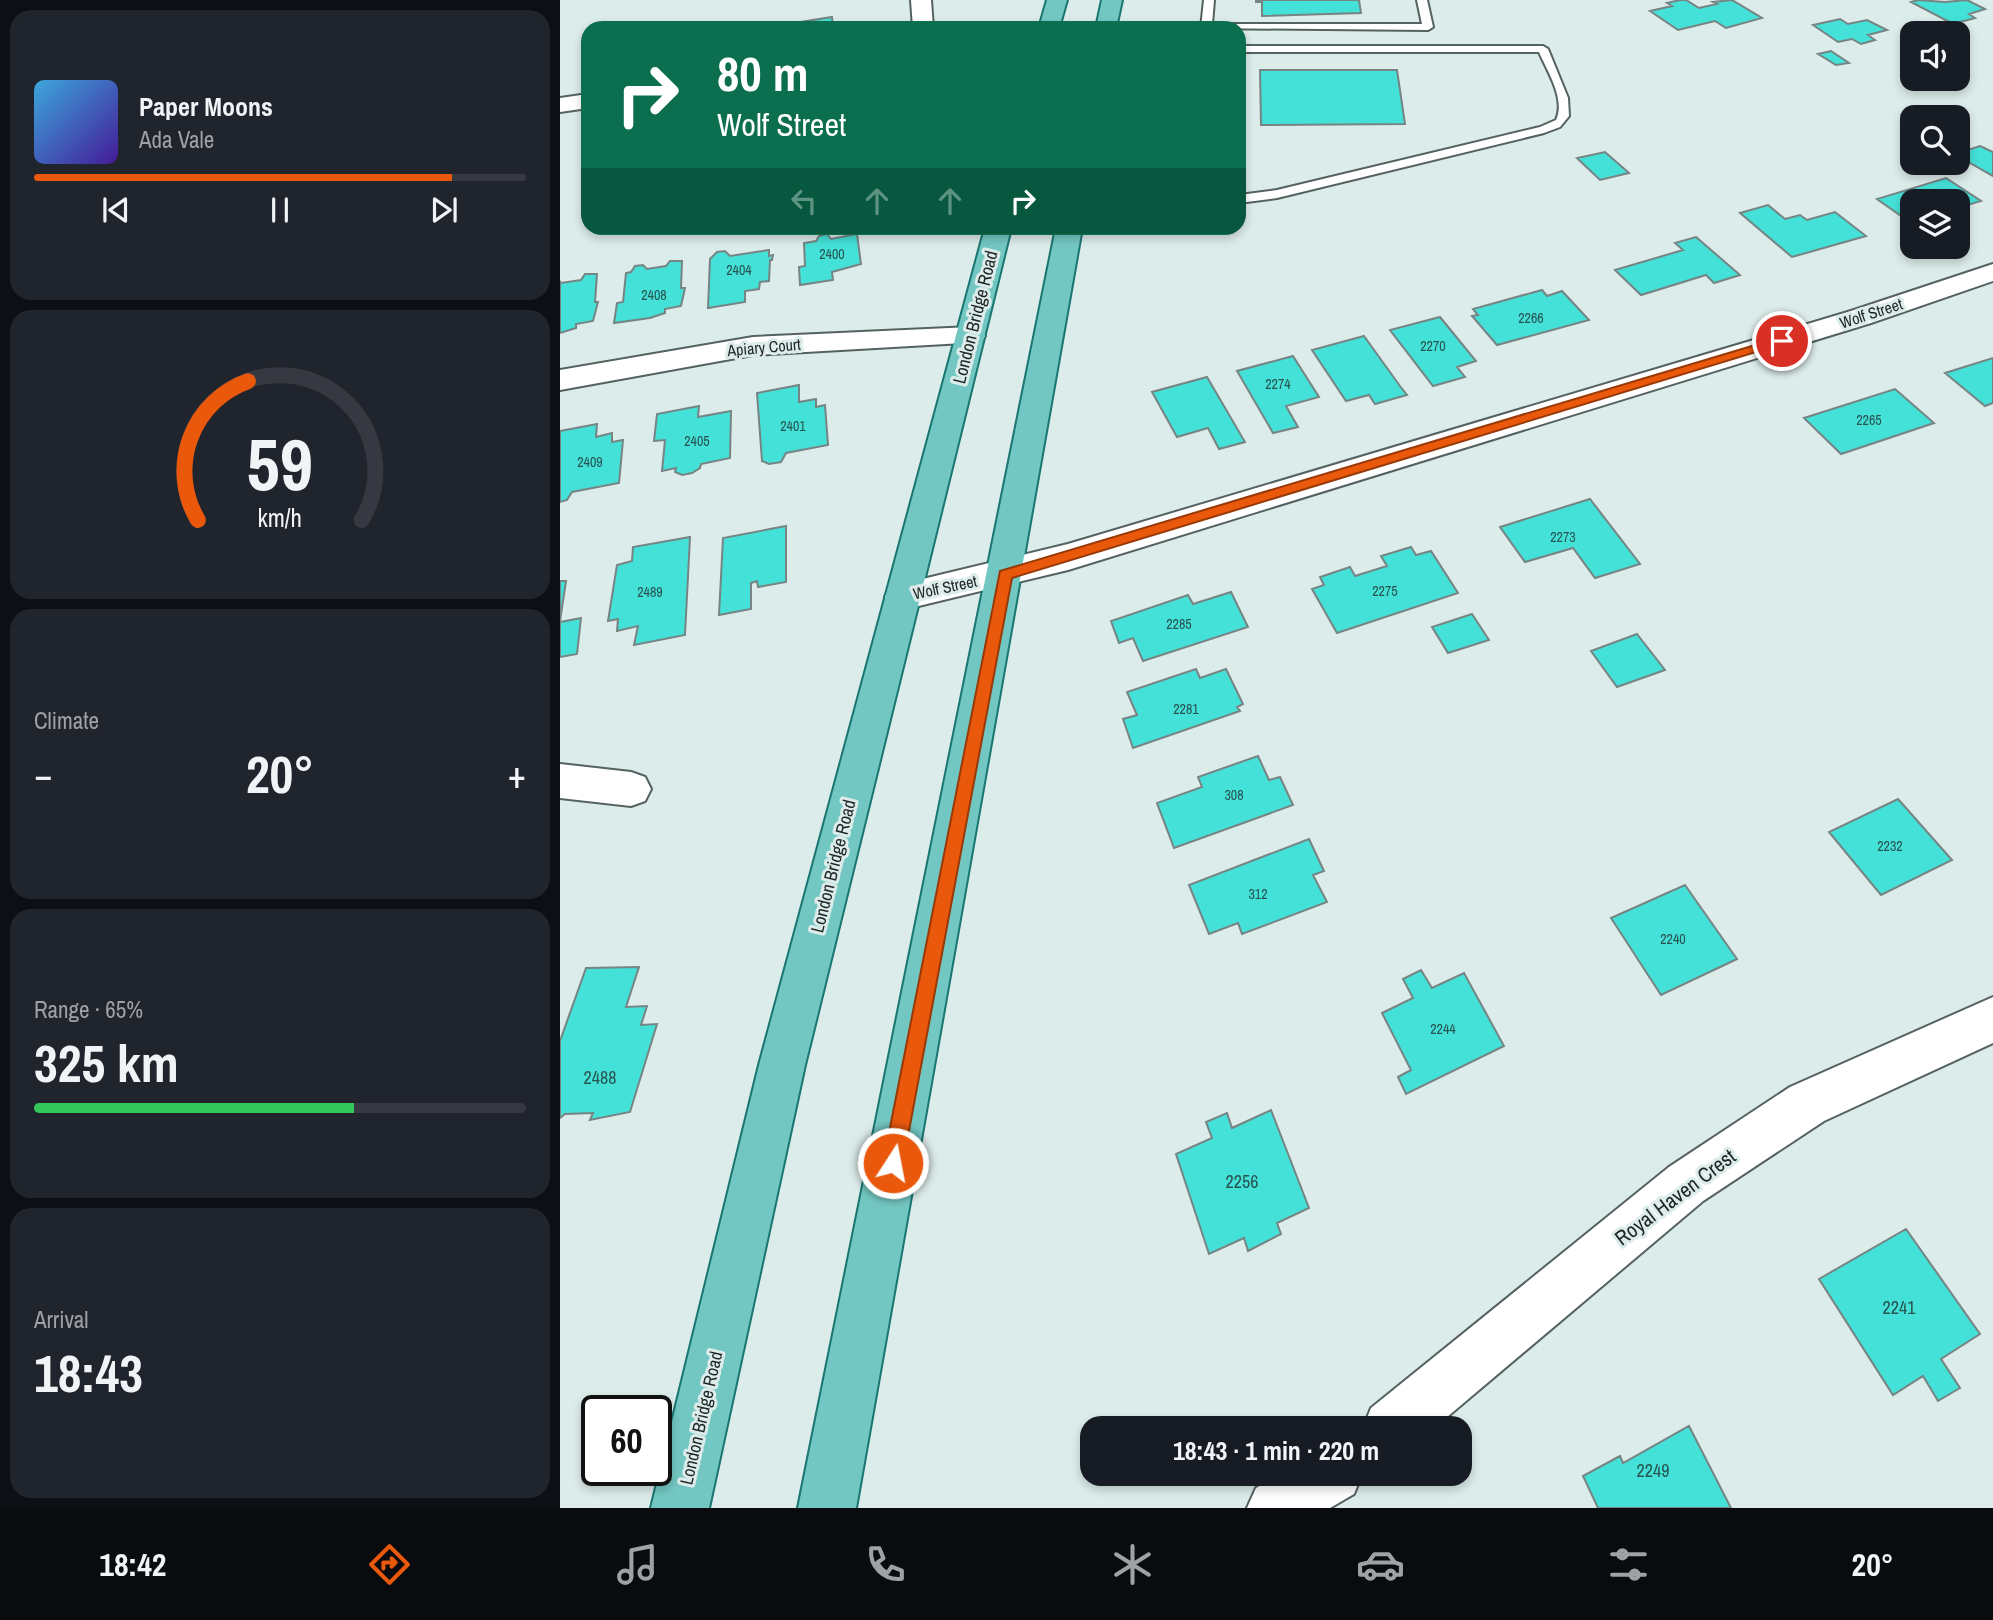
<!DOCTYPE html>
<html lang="en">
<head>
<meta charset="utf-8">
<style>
	:root { --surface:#171b24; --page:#20242c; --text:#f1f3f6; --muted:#9ea1a6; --line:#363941; --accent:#ea580c }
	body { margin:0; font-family:"Archivo Narrow",sans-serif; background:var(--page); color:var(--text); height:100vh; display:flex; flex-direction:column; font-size:26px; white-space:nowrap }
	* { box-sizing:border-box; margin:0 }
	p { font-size:23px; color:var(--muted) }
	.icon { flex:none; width:38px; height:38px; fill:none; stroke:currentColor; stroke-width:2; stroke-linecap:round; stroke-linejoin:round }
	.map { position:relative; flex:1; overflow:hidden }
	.sheet { display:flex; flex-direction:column; gap:10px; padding:10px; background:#0d0f14; width:560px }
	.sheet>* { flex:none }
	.banner { position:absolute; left:21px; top:21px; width:665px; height:214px; border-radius:21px; box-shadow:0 4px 10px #0003; background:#0b6e4f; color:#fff; overflow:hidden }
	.tools { position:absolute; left:1340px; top:21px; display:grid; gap:14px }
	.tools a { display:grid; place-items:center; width:70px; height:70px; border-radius:14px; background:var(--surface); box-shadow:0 4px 10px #0003; font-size:35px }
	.speed { position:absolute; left:21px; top:1395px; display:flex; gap:14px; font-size:35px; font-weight:700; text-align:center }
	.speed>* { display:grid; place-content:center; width:91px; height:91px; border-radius:50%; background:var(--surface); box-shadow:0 4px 10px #0003; line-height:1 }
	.speed .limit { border:4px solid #111; border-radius:10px; background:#fff; color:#111 }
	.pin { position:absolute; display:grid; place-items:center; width:60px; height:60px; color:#fff; margin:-30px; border:4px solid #fff; border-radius:50%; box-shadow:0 2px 7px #0007 }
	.me { position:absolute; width:77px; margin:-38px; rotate:11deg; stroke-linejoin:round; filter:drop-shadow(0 0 5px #0008) }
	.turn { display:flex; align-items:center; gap:24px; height:147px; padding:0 21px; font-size:32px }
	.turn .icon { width:91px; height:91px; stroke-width:2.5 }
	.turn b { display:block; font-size:49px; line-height:60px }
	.lanes { display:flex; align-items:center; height:66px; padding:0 21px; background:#0003; justify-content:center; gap:35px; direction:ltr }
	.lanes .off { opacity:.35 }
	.big { font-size:52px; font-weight:700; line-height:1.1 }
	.sheet .tile { flex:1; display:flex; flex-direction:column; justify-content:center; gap:10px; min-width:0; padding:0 24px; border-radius:21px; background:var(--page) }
	.sheet .dial { align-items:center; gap:0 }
	.dial svg { height:182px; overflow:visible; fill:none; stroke:var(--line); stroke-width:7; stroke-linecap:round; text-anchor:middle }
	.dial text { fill:var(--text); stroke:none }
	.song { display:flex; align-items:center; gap:21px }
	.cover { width:84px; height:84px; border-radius:10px; background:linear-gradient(135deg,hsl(200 70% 55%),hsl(260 70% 35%)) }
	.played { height:7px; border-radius:4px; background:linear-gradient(90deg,var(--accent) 85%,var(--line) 85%) }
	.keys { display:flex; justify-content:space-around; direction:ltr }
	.heat { display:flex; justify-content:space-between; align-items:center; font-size:38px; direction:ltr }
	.charge { height:10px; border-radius:5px; background:linear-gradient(90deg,#34c759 65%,var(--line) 0) }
	.trip { position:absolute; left:520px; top:1416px; width:392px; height:70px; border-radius:21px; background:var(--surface); box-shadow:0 4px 10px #0003; font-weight:700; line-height:70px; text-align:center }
	.dock { display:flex; height:112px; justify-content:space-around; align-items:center; background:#090b0e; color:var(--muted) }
	.dock .icon { width:49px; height:49px }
	.dock .on { color:var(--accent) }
	.dock b { font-size:32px; color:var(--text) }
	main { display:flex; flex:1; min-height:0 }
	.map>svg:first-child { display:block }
	.building { fill:#44e1d8; stroke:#768483; stroke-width:2 }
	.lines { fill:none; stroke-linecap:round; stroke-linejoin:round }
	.service-casing { stroke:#546261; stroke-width:4 }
	.minor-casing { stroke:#546261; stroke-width:4 }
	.primary-casing { stroke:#197671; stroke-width:4 }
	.service { fill:#fff; fill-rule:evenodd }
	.minor { fill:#fff; fill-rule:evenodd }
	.primary { fill:#73c7c2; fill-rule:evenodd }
	.route { fill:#ea580c; stroke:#983908; stroke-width:2 }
	.labels { text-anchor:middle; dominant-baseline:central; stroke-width:6; stroke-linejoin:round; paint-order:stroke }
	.number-label { font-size:14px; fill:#285451 }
	.far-street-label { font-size:16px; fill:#1f2524; stroke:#dcecea }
	.street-label { font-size:18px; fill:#1f2524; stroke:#dcecea }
	.near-number-label { font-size:18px; fill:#285451 }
	.near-street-label { font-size:21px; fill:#1f2524; stroke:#dcecea }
</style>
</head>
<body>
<main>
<section class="sheet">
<div class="tile">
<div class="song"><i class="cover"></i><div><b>Paper Moons</b><p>Ada Vale</p></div></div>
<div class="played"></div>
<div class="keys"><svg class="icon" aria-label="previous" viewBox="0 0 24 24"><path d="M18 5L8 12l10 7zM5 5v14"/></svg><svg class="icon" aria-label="pause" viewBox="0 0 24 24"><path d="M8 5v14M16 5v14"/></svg><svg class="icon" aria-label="next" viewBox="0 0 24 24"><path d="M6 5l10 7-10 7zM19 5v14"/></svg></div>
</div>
<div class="tile dial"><svg viewBox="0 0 100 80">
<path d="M14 69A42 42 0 1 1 86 69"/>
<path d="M14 69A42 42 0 0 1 36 8" stroke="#ea580c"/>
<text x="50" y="56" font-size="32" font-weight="700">59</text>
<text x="50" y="72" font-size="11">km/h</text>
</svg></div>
<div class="tile"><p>Climate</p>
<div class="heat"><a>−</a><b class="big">20°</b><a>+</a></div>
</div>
<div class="tile"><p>Range · 65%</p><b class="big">325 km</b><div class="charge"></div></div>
<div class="tile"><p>Arrival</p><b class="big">18:43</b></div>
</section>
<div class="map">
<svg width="1433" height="1508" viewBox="0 0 1433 1508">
	<rect width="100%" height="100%" fill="#dcecea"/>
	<path class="building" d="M696 0H799L801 13 702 16V2H696Z
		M1120 0H1126L1139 8 1157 4 1153 2 1172 0 1202 18 1166 28 1155 21 1118 30 1090 11 1112 6 1107 3Z
		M1358 0 1385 2 1407 0 1425 9 1409 14 1415 18 1393 24 1351 2Z
		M272 17 273 28H215V26Z
		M1280 19 1288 24 1307 20 1327 30 1308 35 1315 40 1301 44 1292 39 1278 42 1253 25Z
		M1271 51 1289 63 1276 65 1258 54Z
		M700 70H837L845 124 701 125Z
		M1420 146 1433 152V176L1403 159 1408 157 1401 152Z
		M1045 152 1069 173 1040 180 1017 158Z
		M1386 178 1421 201 1398 208V201H1353L1351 223 1317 199Z
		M1208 205 1225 219 1240 215 1247 220 1275 212 1306 236 1232 257 1180 213Z
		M267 234 271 239 297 234 301 264 272 272 273 280 240 285 239 267 245 266 244 243 256 241 259 236Z
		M1136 237 1180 275 1154 283 1146 275 1081 295 1055 270 1123 250 1115 243Z
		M209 250V256L213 255 212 260H210L209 281 200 282 199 289 185 291V302L148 308 150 259 157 252 165 251 170 256Z
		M110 261H122L121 288H125L121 306 105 309V313L90 318 54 323 57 303 63 302 66 273 71 272 75 266 83 265 87 269 106 266Z
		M25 274H37L35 302H38L33 321 16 324V328L0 333V281L1 283 21 280Z
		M982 290 987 296 1002 291 1029 320 937 345 912 316 918 315 913 309Z
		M880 317 916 361 897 367 905 377 873 386 830 330Z
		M804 336 840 386 847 395 815 404 809 395 786 401 752 350Z
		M733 356 759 397 726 406 738 427 713 433 677 371Z
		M1433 358V403L1425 406 1385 373Z
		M647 377 685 442 659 449 648 428 617 437 592 392Z
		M239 385V402L256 399V407L265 405 268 445 226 453 221 462 209 464 202 461 197 393Z
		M1335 389 1374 423 1281 454 1244 418Z
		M139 406 138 417 171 411 170 458 141 464 140 468 132 473 122 475 115 472 116 468 102 471 105 440 94 441 97 414Z
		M37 424 36 437 52 433V442L63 440 59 483 12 492 7 500 0 502V431Z
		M1030 499 1080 564 1035 578 1013 548 965 562 940 527Z
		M226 526V582L198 587 197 581 191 583V609L159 615 163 538Z
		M130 537 125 635 74 645 78 626 57 631 58 619 48 621 57 565 72 561 73 547Z
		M851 547 856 555 871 551 898 593 777 633 752 589 764 585 760 577 790 567 795 576 827 566 821 556Z
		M0 581H6L0 621Z
		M671 592 688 627 583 661 573 638 559 643 551 621 628 595 633 604Z
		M912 614 929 640 888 653 872 627Z
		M21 618 17 654 0 657V622Z
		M1077 634 1105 670 1057 687 1031 651Z
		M636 669 640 678 666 669 683 704 677 707 680 711 573 748 563 719 577 715 567 692Z
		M698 756 709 780 720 777 733 805 614 848 597 803 642 787 638 777Z
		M1338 799 1392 860 1321 895 1269 832Z
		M749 839 764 871 753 875 767 902 682 934 678 923 649 934 629 885Z
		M1125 885 1177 959 1101 995 1051 918Z
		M79 967 66 1007 87 1006 81 1025 97 1024 70 1112 30 1120 33 1113 5 1114 0 1118V1041L26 968Z
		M861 970 872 988 904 973 944 1046 846 1094 838 1077 851 1070 822 1013 853 998 843 979Z
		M711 1110 749 1208 717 1223 721 1234 688 1251 684 1238 649 1254 616 1154 652 1138 646 1122 667 1113 672 1128Z
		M1346 1229 1420 1334 1381 1359 1400 1388 1378 1401 1363 1376 1333 1395 1259 1279Z
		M1129 1426 1171 1508H1038L1023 1476 1060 1456 1063 1463Z"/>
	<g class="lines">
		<g class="service-casing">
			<path id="service" d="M644 0H654L652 24H862L857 0H867L873 27 868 30 641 28Z
				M679 46H983L988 49 1008 98 1009 116 1000 127 984 133 717 198 679 203V195L717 190 980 127 996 120C1006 99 987 71 979 52H679Z"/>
		</g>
		<g class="minor-casing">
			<path id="minor" d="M351 0H371L373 28H353Z
				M28 94V108L0 112V98Z
				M1433 264V281L1311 323 508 570 342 610 330 607 325 597 330 587 342 584 508 544 1291 311Z
				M411 327 421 330 425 336 421 342 193 355 0 390V370L193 337Z
				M0 764 71 772 85 777 91 789 85 801 71 806 0 798Z
				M1433 997V1043L1264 1121 1143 1201 874 1428H803L811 1408 1109 1167 1230 1087Z
				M720 1474H802L794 1494 770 1508H687L696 1488Z"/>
		</g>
		<g class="primary-casing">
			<path id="primary" d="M487 0H507L499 28H479Z
				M542 0H562L556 28H536Z
				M425 228H451L245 1065 149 1508H91L199 1065Z
				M496 228H522L296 1508H238Z"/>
		</g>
		<use href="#service" class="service"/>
		<use href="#minor" class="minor"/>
		<use href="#primary" class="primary"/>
	</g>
	<path class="route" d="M1222 337 1226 338V343L452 578 343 1163 340 1170 333 1173 326 1170 323 1163 440 571Z"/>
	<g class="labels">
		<g class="number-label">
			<text x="272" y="254">2400</text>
			<text x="179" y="270">2404</text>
			<text x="94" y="295">2408</text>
			<text x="971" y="318">2266</text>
			<text x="873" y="346">2270</text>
			<text x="718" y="384">2274</text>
			<text x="1309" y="420">2265</text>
			<text x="233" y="426">2401</text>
			<text x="137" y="441">2405</text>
			<text x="30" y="462">2409</text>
			<text x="1003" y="537">2273</text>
			<text x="825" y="591">2275</text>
			<text x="90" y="592">2489</text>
			<text x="619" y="624">2285</text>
			<text x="626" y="709">2281</text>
			<text x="674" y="795">308</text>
			<text x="1330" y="846">2232</text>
			<text x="698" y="894">312</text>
			<text x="1113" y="939">2240</text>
			<text x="883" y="1029">2244</text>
		</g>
		<g class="far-street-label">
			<text transform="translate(1311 313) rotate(-18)">Wolf Street</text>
			<text transform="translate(204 347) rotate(-5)">Apiary Court</text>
			<text transform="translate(385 587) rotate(-12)">Wolf Street</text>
		</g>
		<g class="street-label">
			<text transform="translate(415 317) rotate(-76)">London Bridge Road</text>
			<text transform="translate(273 866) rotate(-76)">London Bridge Road</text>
			<text transform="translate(141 1418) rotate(-77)">London Bridge Road</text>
		</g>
		<g class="near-number-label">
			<text x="40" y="1077">2488</text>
			<text x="682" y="1181">2256</text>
			<text x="1339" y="1307">2241</text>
			<text x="1093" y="1470">2249</text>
		</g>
		<g class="near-street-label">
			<text transform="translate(1115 1197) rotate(-37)">Royal Haven Crest</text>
		</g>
	</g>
</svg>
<div class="tools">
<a><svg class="icon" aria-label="sound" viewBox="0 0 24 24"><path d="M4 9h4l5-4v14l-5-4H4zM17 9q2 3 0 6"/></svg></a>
<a><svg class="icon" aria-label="search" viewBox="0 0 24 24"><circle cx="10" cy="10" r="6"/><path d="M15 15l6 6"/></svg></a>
<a><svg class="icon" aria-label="layers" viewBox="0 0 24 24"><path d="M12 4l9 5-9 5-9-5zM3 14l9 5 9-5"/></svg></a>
</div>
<div class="speed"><div class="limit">60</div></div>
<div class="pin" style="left:1222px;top:341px;background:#d93025"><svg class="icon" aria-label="arrive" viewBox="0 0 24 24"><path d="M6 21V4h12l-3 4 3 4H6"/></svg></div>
<svg class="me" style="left:333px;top:1163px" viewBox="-20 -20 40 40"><circle r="17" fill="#ea580c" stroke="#fff" stroke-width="3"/><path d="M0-11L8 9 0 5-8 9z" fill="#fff"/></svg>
<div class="trip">18:43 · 1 min · 220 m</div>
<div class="banner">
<div class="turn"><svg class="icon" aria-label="right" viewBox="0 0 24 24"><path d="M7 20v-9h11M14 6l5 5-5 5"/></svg><div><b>80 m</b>Wolf Street</div></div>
<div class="lanes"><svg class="icon off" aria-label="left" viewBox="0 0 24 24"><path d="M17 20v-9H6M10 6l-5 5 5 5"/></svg><svg class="icon off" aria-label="ahead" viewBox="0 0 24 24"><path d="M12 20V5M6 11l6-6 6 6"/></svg><svg class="icon off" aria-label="ahead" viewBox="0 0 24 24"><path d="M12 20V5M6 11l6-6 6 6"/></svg><svg class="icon" aria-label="right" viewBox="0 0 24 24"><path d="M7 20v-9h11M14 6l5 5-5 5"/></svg></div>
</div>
</div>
</main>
<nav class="dock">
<b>18:42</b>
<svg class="icon on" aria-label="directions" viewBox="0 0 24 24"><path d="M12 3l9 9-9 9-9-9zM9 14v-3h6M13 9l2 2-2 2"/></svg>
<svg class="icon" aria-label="music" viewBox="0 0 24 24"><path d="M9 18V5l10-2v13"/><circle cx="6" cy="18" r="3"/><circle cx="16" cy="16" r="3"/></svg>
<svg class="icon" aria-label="phone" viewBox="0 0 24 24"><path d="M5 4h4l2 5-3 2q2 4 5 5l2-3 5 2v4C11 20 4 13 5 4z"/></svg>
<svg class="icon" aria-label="climate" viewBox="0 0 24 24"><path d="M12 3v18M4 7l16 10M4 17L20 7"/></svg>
<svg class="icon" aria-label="car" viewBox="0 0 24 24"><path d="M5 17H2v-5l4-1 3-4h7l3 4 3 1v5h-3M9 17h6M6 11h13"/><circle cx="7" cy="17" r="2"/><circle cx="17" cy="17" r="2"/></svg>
<svg class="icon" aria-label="filters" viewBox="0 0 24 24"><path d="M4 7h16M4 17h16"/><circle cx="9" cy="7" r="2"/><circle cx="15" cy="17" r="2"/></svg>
<b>20°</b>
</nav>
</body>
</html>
